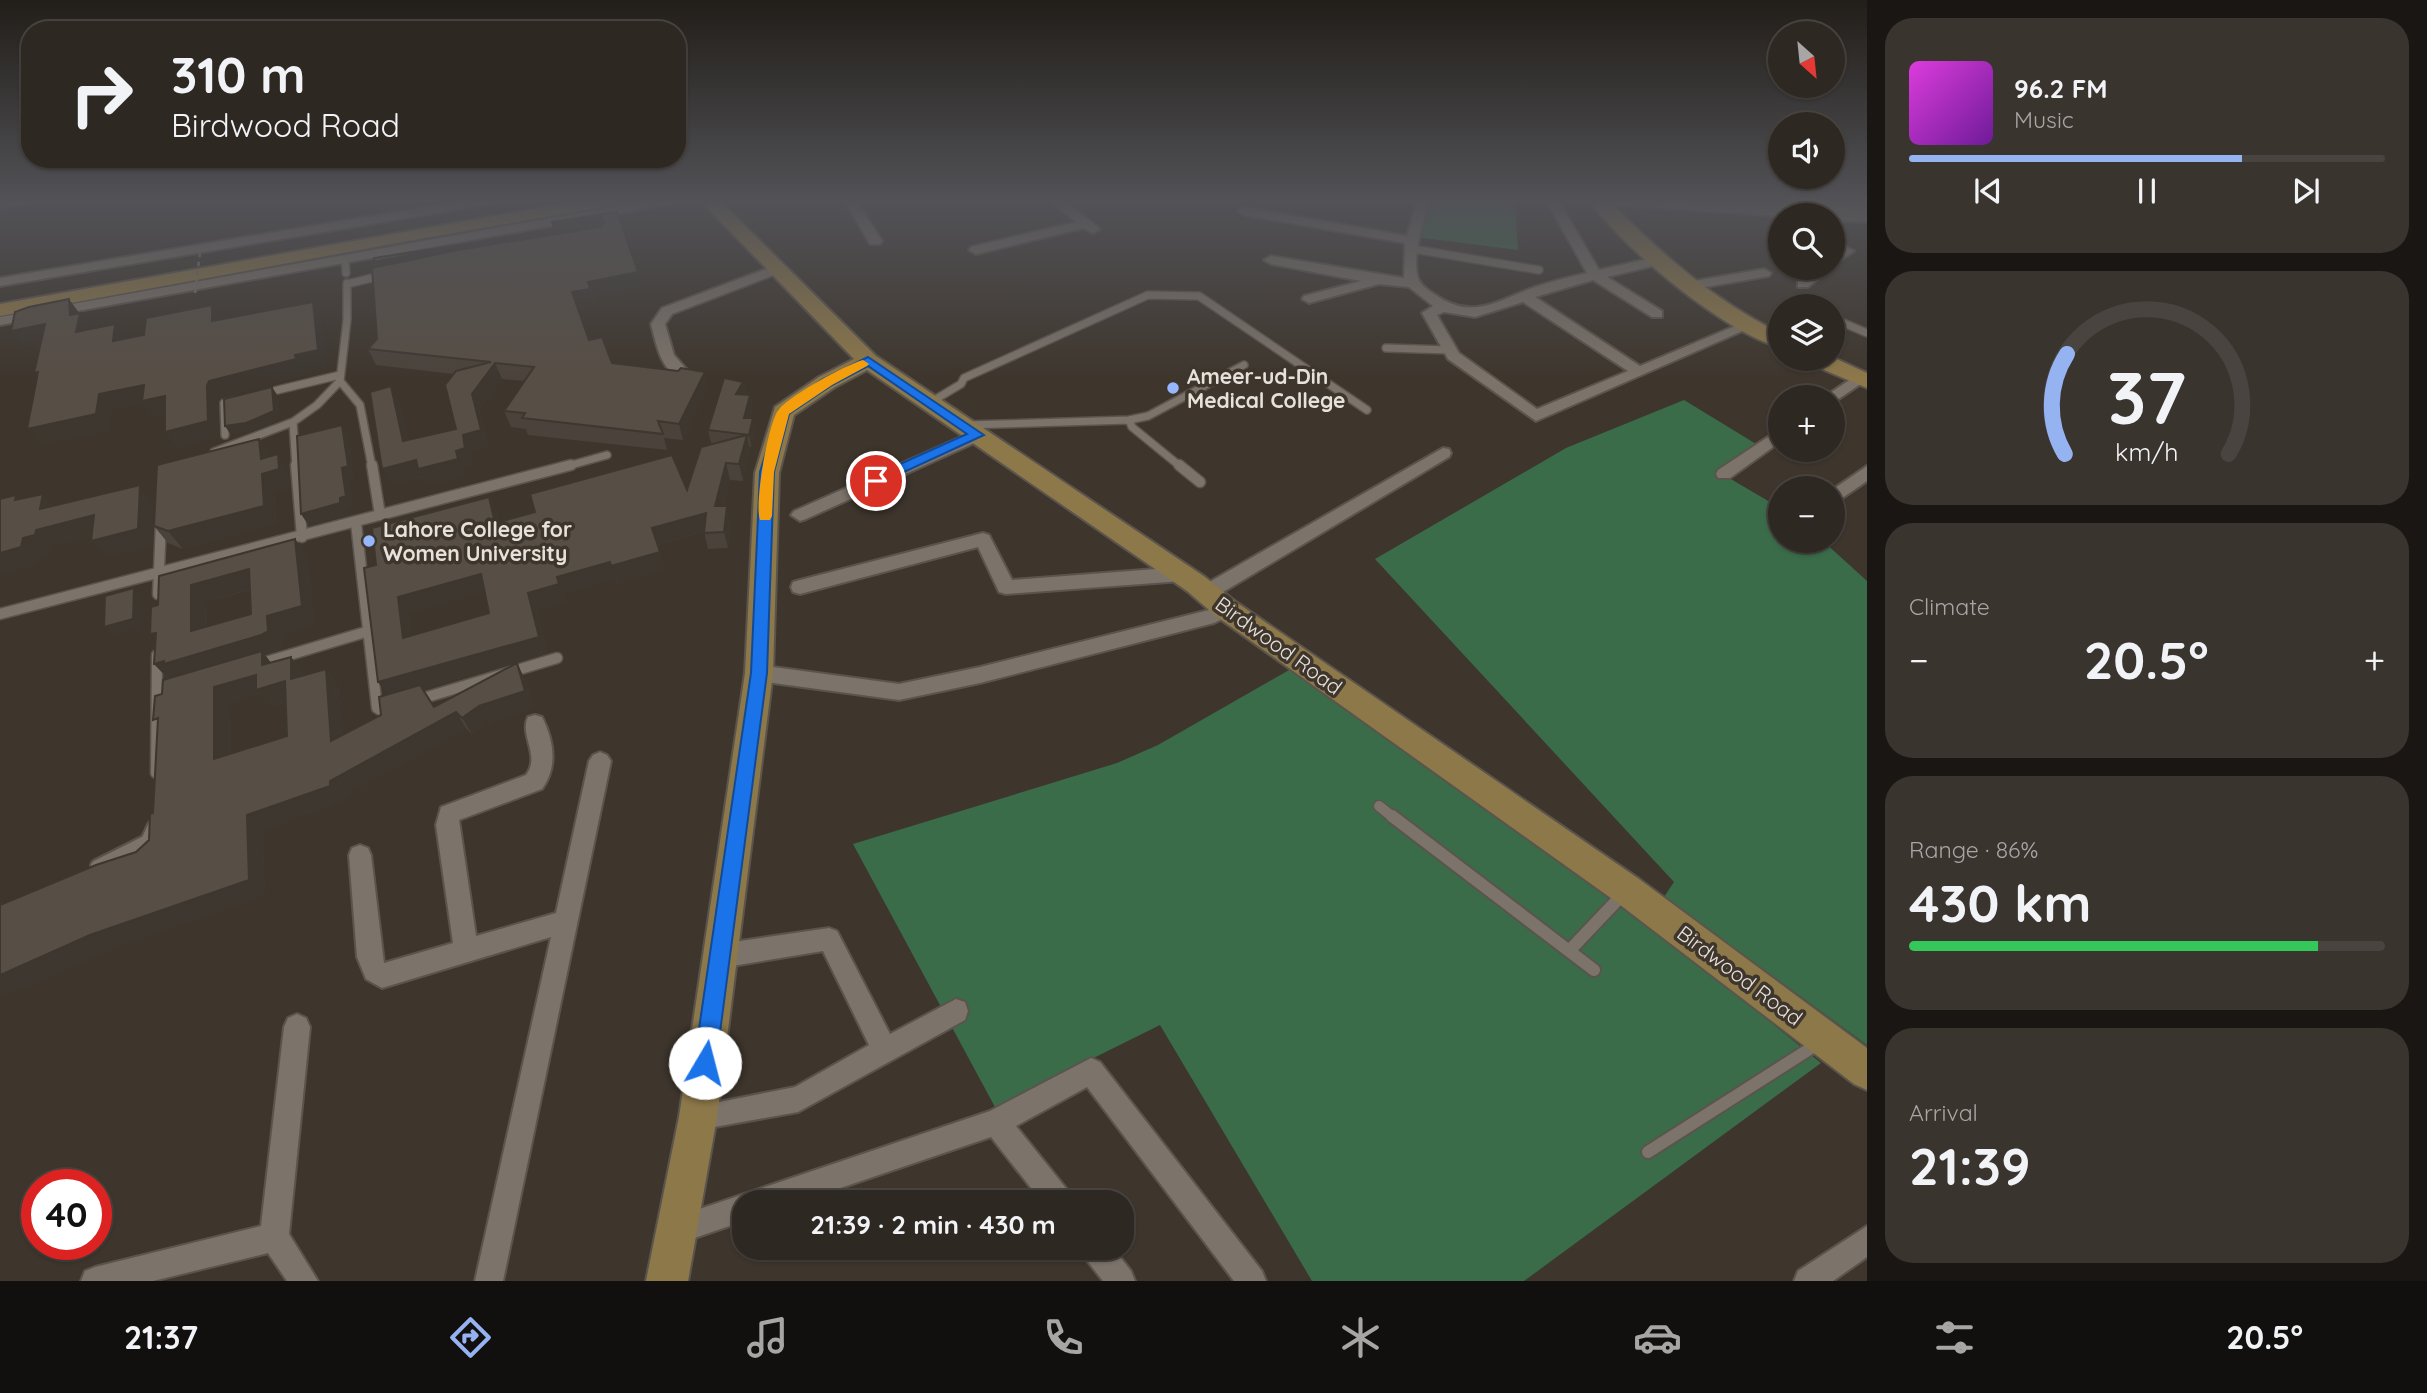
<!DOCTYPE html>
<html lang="en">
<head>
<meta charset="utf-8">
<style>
	:root { --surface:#2e2822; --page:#3a342f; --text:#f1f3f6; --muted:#a7a6a5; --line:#494440; --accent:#95b2f1 }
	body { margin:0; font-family:Quicksand,sans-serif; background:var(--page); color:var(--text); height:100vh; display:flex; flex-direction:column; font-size:26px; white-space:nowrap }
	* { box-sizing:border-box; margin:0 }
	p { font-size:23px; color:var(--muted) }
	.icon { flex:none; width:38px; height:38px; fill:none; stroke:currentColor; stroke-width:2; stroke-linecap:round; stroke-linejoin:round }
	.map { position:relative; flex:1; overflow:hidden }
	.sheet { display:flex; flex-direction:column; gap:18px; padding:18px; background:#191613; width:560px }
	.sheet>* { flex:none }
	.guide { position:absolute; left:21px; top:21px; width:665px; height:147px; border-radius:28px; box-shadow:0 2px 5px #0004,0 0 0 2px var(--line); background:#2e2822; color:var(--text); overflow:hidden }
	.needle { width:46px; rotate:153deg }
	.controls { position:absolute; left:1768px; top:21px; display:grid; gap:14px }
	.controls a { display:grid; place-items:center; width:77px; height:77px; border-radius:50%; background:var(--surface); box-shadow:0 2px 5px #0004,0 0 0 2px var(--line); font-size:35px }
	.speed { position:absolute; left:21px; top:1169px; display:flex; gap:14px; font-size:35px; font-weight:700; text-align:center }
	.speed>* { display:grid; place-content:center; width:91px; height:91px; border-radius:50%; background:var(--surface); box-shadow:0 2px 5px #0004,0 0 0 2px var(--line); line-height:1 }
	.speed .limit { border:10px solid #d22; background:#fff; color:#111 }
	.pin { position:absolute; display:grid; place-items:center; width:60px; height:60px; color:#fff; margin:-30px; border:4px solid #fff; border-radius:50%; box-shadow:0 2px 7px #0007 }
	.me { position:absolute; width:77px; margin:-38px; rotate:8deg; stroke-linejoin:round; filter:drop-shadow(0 0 5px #0008) }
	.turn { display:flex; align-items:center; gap:24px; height:147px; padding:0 35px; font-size:32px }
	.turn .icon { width:91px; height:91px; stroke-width:2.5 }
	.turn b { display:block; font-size:49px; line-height:60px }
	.big { font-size:52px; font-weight:700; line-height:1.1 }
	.sheet .tile { flex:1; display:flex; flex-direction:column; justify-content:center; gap:10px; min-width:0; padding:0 24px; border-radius:28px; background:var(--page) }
	.sheet .dial { align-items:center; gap:0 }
	.dial svg { height:182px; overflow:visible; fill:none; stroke:var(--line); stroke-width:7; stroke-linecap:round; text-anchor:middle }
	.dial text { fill:var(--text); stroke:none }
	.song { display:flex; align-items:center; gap:21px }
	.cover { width:84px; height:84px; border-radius:10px; background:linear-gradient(135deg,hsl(300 70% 55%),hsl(280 70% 35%)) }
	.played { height:7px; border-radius:4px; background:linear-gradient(90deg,var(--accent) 70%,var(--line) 70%) }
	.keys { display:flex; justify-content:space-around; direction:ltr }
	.heat { display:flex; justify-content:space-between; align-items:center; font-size:38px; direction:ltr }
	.charge { height:10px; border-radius:5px; background:linear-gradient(90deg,#34c759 86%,var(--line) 0) }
	.trip { position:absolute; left:732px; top:1190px; width:402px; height:70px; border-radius:28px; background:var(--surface); box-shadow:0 2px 5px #0004,0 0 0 2px var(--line); font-weight:700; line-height:70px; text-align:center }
	.dock { display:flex; height:112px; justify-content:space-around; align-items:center; background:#12100e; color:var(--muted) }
	.dock .icon { width:49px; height:49px }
	.dock .on { color:var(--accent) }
	.dock b { font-size:32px; color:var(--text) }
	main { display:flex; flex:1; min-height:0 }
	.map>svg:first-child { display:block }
	.green { fill:#3a6c4a }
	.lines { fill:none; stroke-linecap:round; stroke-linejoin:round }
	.lane-far2-casing { stroke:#5b544d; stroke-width:10 }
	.lane-far1-casing { stroke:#5b544d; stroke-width:13 }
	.lane-casing { stroke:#5b544d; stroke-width:16 }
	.street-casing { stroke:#5b544d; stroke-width:4 }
	.secondary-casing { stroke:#5b544d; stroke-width:4 }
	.lane-far2 { stroke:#7c736a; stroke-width:7 }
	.lane-far1 { stroke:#7c736a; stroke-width:10 }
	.lane { stroke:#7c736a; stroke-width:12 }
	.street { fill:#7c736a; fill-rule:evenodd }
	.secondary { fill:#8d784a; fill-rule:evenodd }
	.path-bridge { stroke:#787169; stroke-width:2.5; stroke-dasharray:4.5 4.5; stroke-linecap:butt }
	.wall { fill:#4b433b; fill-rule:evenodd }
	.shaded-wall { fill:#3d3730 }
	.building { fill:#574e45; stroke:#3d3730; stroke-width:2; fill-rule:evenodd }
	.route { fill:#1a73e8; stroke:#114b97; stroke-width:2 }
	.slow { fill:#f59e0b }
	.poi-dot { fill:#96b6fd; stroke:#3e362d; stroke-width:2.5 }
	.labels { text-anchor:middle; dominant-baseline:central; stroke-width:7; stroke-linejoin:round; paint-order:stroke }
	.poi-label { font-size:21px; font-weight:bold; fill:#e6e1db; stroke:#3e362d; text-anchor:start }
	.street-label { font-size:21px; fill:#e6e1db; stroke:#3e362d }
</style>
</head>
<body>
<main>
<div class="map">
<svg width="1867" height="1281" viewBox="0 0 1867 1281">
	<rect width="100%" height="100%" fill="#3e362d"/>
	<path class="green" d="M1424 200H1515L1518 250 1415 237Z
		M1684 400 1761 447 1724 475 1780 508V541H1823L1867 581V1045L1664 897 1674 882 1375 559 1566 448Z
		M1296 666 1636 913 1821 1063 1524 1281H1312L1160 1025 995 1107 853 844 1117 763 1158 745Z"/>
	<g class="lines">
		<g class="lane-far2-casing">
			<path id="lane-far2" d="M1413 249 1539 270
				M345 259 346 273
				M347 283V320L340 381 360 405 372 467
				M347 284 384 275
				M1832 318 1867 333
				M1386 348 1450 350
				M261 394 340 375
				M931 402 961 384 964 378 1148 295 1199 296 1367 410
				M1129 420 1132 427 1181 467
				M293 422 296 467
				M966 425 1129 420 1148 416 1244 365
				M225 435 224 403 236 400
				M214 452 293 422 317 405 340 381
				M564 467 607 455"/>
		</g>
		<g class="lane-far1-casing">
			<path id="lane-far1" d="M296 465 302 537
				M372 465 380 515
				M1179 465 1200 482
				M356 523 377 708 382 711 392 707
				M158 594 161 522
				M0 614 571 465
				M259 664 369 631
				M417 700 557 658
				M156 773 157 655
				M1379 806 1394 818"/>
		</g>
		<g class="lane-casing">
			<path id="lane" d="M1392 816 1594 970
				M97 866 147 841 154 826
				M1570 950 1625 892
				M1648 1152 1819 1043"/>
		</g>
		<g class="street-casing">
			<path id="street" d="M0 200H31L29 203 0 208Z
				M468 200H496L490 204 0 286V278Z
				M651 200H677L671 204 0 325V317Z
				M844 200H856L882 241 880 244H870Z
				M1049 200H1063L1100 229 1093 233 1084 228 976 254 969 250 971 247 1076 222Z
				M1417 200H1429C1424 224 1413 249 1417 274 1418 283 1426 289 1434 294 1472 321 1496 301 1535 287 1552 281 1570 277 1587 273L1546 200H1558L1599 270 1656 257 1663 261 1661 264 1607 277 1662 311V317H1652L1593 280 1535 297 1640 366 1742 323 1747 322 1754 326 1536 421 1448 359 1422 313 1433 306 1409 287 1379 284 1309 303 1302 299 1304 296 1361 281 1271 264 1264 260 1271 256 1404 278 1405 243 1244 215 1238 211 1244 207 1407 236ZM1523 302 1628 371 1537 409 1459 353 1437 315 1444 312 1475 317Z
				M1594 200H1655L1867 214V222L1832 220V215L1780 216 1600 204Z
				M1832 239 1854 251 1832 266V255L1838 251 1832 248Z
				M779 264 784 265V271L672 314 665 324 674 355 689 372 681 377C660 371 656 342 651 324L662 308Z
				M1817 268H1832L1808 287H1798V281Z
				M1764 269 1771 273 1769 276 1688 290 1681 286 1688 282Z
				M1860 373 1865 375V381L1837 400 1832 402V397H1824Z
				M1780 429V442L1730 478H1718L1716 474 1718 470Z
				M977 430 985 435 983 439 806 519 800 521 791 515 794 511Z
				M1443 448 1449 449 1451 453 1449 457 1213 598H1199L1197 593 1199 588Z
				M1867 466V481L1832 505V490Z
				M983 533 989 535 1012 580 1182 567 1188 569 1191 574 1188 579 1182 581 1006 594 999 592 978 547 800 594 793 592 791 587 793 582 800 580Z
				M1226 602 1233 604 1235 609 1233 614 1214 623 980 683 899 700 759 681 752 679 749 673 752 667 759 665 899 684 980 667 1209 610Z
				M535 715 542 717C554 741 558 767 542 789L459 820 476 936 556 913 589 761 593 755 600 752 607 755 611 761 503 1281H475L551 937 382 988 366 979 357 957 349 855 352 848 360 845 368 848 371 855 384 963 453 943 436 825 441 807 526 775C541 756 519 735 528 717Z
				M829 928 837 931 890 1034 956 999 965 1002 968 1011 965 1020 798 1112 698 1130 689 1126 685 1117 689 1108 795 1087 869 1045 823 951 720 968 712 964 708 956 712 948 720 944Z
				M297 1014 306 1018 310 1027 289 1234 318 1281H287L268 1253 153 1281H81L85 1271 95 1267 261 1226 284 1027 288 1018Z
				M1091 1058 1100 1062 1262 1271 1266 1281H1234L1087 1087 1016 1126 1069 1192 1073 1202H1042L991 1137 799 1202H744V1221L677 1244 667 1240 663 1230 667 1220 990 1111Z
				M1867 1226V1257L1833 1281H1794L1798 1271Z
				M1081 1248H1113L1131 1271 1135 1281H1103L1085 1258Z"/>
		</g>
		<g class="secondary-casing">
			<path id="secondary" d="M584 200H625L616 205 424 238 0 316V304Z
				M700 200H719L876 356 1205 577 1236 602 1639 879 1867 1048V1090L1854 1084 1615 901 1216 616 1187 591 867 370 835 387 794 415 779 473 773 673 717 1117 688 1281H646L679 1117 745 673 755 473 775 407 819 377 854 359Z
				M1589 200H1608C1660 253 1713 300 1780 333V347C1724 333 1622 247 1589 200Z
				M1719 200 1867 202V214L1728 205Z
				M1832 357 1867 373V388L1810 364 1807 359Z"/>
		</g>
		<use href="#lane-far2" class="lane-far2"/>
		<use href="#lane-far1" class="lane-far1"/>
		<use href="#lane" class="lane"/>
		<use href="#street" class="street"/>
		<use href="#secondary" class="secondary"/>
		<path class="path-bridge" d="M195 293 200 252"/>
	</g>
	<path class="wall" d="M617 212 642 288 593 297 595 305 578 308 589 340 612 363 708 388 683 440 664 438 667 450 528 435 526 429 511 427 504 411 525 381 502 379 479 410 488 446 470 451 472 464 463 467 465 475 426 486 422 477 391 485 399 403 408 440 456 429 453 374 376 365 368 349 377 339 376 267 374 262 555 235 551 222Z
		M743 382 746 394 750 395 753 407 750 418 756 430 751 447H749L750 452 743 481 730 480 723 506 730 522 728 548 708 549 704 531 658 545 665 568 617 583 615 578 564 594 566 601 536 610 547 653 422 689 434 707 517 663 525 680 533 707 489 722 472 734 466 728 343 796 344 801 262 830 265 894 111 949 0 998V905L136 852 149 840 153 813 162 694 168 679 154 664 158 605 295 539 307 556 314 624 281 633 282 648 275 652 265 655 271 663 291 657 304 675 326 669 338 685 342 735 381 715 386 695 376 565 489 497 497 514 498 522 687 490 715 443H711L708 430ZM250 590 251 614 206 627 205 602ZM485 591 489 613 411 636 408 614ZM260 694 271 706 286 702 287 736 230 754 229 704Z
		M259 439 270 456 289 472 290 487 274 491 276 523 183 549 168 543 154 526Z"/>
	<path class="shaded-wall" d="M600 216 605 231 556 237 551 222Z
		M460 245 463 254 379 271 374 262Z
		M638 272 642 288 593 297 588 282Z
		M590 289 595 305 577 308 572 292Z
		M69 299 80 314V313L92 329 76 332 70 315Z
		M313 302 322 319 327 367 305 372V376L221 398 218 403 220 438 177 449 165 432 207 386 209 381 295 355Z
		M212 305 223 322 212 321Z
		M45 324 58 341 24 348 11 331Z
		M115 324 127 341H113Z
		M495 363 502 379 479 410 488 446 470 451 472 464 463 467 465 475 426 486 422 477 391 485 382 469 456 451 463 435 472 394Z
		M705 372 708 388 683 440 679 424Z
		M743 382 746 394H736Z
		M144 385 165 396 177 413 154 418 144 404 112 411 110 431 41 446 27 429 99 394Z
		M391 386 399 403 412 457 403 441Z
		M272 387 278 396 280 420 252 432 231 435 225 426Z
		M750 395 753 407 747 430 744 418Z
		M753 418 756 430 751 447 749 435Z
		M342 425 349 437 355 478 349 480 353 508 347 510 348 515 309 526 301 514 340 498 342 468Z
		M747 435 750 452 743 481 739 464Z
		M259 439 271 457 278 454 289 472 290 487 274 491 276 523 183 549 168 531 261 459Z
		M726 463 730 480 718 523 715 506Z
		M140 485 154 503 153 546 107 558 91 541Z
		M43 494 59 511 94 515 110 533 52 547V552L40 555 39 565 0 575V553L23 538 40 509Z
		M489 497 497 514 502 540 495 523Z
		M727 506 730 522 728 548 724 532Z
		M706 513 710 529 657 545 652 528Z
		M295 539 307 556 314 624 281 633 282 648 275 652 265 655 275 668 262 665 171 681 154 664 267 616Z
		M660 552 665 568 617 583 615 578 564 594 566 601 536 610 547 653 422 689 442 720 456 712 466 728 343 796 344 801 262 830 265 894 111 949 0 998V975L247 815 330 781 442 720 389 698 378 682 557 577 610 562Z
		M249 569 262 586 205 602 206 648 191 631V585Z
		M481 574 489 590 408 614 414 654 403 638 398 597Z
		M134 588 142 597 141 627 112 636 104 627Z
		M291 657 304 674 305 695 291 679Z
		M517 663 525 680 533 707 489 722 472 734 462 718Z
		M326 669 338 685 344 757 331 741Z
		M256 675 285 681 298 698 271 706 260 694 229 704 230 775 214 759V687Z"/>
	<path class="building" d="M617 212 638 272 588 282 590 289 572 292 589 340 602 337 612 363 678 371 681 368 705 372 679 424 658 421 663 434 522 418 525 413 504 411 534 367 495 363 472 394 481 430 463 435 465 448 456 451 458 459 418 469 416 460 382 469 370 392 391 386 403 441 456 429 445 385 456 371 491 362 368 349 377 339 372 268 458 250 600 227 605 221 600 216 551 222Z
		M460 245 374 262V258Z
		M69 299 70 315 80 313 76 332 115 324 113 341 144 335 146 318 212 305V321L313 302 318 350 295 355 296 359 209 381 207 386 208 421 165 432V396L142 401 144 385 99 394 96 414 27 429 38 372 34 373 45 324 11 331 15 312 29 307Z
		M724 378 743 382 736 394 750 395 744 418H753L749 435 708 430Z
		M272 387 274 411 246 423 225 426 224 399Z
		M342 425 348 466 342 468 346 496 340 498V503L301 514 297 436Z
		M747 435 739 464 726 463 715 506H727L724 532 704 533 706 513 652 528 660 552 611 566 610 562 557 577 559 584 528 593 539 637 378 682 364 568 376 565 372 528 489 497 495 523 535 512 530 494 672 455 687 490 701 447ZM481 574 489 613 403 638 398 597Z
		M259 439 261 459 278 454 279 469 262 474 264 506 168 531 154 526 157 465Z
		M140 485 138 529 91 541 94 515 36 530 35 535 23 538 21 547 0 553V499L16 495 15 500 43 494 40 509Z
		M295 539 302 606 267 616 268 631 261 635 164 664V661L154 664 156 633 150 634 151 607 158 605 159 576ZM249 569 251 614 191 631V585Z
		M134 588 133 619 104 627 105 596Z
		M262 651V665L291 657V679L326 669 331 741 381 715 379 697 420 685 434 707 517 663 525 691 479 706 462 718 456 712 330 781V786L247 815 249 880 90 935 0 975V905L96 865 136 852 149 840 150 814 153 813 158 718 153 720 155 696 162 694 163 680ZM256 675V690L285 681 287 736 214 759V687Z"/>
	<linearGradient id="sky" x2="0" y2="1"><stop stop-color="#221e19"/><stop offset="0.53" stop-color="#525257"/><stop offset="1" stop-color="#525257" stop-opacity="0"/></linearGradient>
	<rect width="1867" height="379" fill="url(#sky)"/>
	<path class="route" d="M868 357 984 435 876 485 869 481 871 477 967 434 868 366 832 385 789 414 774 472 767 673 716 1063 713 1071 705 1074 698 1071 694 1063 751 673 760 472 779 410 823 379Z"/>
	<path class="slow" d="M863 360 869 364 867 366 832 385 789 414 774 472 772 516 770 520H760C754 505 768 422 779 409 793 394 843 366 863 360Z"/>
	<g class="poi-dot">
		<circle cx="1173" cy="388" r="7"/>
		<circle cx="369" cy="541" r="7"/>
	</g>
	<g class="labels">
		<g class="poi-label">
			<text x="1187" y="376">Ameer-ud-Din<tspan x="1187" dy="24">Medical College</tspan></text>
			<text x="383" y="529">Lahore College for<tspan x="383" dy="24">Women University</tspan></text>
		</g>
		<g class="street-label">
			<text transform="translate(1279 645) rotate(36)">Birdwood Road</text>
			<text transform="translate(1740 975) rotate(37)">Birdwood Road</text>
		</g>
	</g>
</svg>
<div class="controls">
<a><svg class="needle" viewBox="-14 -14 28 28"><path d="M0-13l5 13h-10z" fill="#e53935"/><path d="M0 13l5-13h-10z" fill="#a7a6a5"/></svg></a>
<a><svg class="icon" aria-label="sound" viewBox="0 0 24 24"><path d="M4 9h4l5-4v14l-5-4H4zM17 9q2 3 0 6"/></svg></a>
<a><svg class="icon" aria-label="search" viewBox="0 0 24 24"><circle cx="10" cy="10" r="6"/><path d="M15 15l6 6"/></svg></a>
<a><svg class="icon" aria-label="layers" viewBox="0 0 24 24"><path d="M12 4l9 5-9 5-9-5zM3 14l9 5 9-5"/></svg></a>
<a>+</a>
<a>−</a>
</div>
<div class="speed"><div class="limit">40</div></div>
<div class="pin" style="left:876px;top:481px;background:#d93025"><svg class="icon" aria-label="arrive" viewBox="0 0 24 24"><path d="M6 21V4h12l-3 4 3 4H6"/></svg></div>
<svg class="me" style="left:705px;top:1063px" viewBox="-20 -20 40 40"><circle r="19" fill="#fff"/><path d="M0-13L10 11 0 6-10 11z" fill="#1a73e8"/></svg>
<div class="trip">21:39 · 2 min · 430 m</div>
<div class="guide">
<div class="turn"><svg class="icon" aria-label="right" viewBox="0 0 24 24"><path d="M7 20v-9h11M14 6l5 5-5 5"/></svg><div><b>310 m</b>Birdwood Road</div></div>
</div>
</div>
<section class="sheet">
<div class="tile">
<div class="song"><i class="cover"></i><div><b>96.2 FM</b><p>Music</p></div></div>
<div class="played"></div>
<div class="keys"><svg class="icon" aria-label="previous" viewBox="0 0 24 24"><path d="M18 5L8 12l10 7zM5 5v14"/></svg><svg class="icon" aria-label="pause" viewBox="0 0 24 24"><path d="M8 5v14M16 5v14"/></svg><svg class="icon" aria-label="next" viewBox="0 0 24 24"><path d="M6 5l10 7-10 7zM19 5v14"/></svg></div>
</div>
<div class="tile dial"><svg viewBox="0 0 100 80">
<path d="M14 69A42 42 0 1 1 86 69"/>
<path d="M14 69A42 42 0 0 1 15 25" stroke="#95b2f1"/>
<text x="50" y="56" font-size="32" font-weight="700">37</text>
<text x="50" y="72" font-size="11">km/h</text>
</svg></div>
<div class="tile"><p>Climate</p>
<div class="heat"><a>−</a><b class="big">20.5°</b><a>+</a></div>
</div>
<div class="tile"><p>Range · 86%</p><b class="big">430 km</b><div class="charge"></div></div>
<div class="tile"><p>Arrival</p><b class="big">21:39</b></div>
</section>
</main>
<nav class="dock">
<b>21:37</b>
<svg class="icon on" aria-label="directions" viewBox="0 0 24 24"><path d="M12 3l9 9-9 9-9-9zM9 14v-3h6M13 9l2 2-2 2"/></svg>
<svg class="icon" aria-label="music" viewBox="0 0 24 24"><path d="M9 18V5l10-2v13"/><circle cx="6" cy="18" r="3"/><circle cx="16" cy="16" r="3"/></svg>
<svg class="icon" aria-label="phone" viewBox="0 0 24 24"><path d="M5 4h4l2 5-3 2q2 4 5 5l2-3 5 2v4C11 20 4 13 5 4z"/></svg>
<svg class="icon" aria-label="climate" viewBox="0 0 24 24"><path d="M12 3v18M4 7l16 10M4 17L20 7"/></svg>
<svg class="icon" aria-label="car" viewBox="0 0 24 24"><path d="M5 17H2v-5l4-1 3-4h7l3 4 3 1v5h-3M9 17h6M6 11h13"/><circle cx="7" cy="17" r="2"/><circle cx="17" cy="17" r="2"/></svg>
<svg class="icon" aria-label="filters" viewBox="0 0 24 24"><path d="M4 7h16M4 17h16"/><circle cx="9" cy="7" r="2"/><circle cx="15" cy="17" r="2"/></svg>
<b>20.5°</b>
</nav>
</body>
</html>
